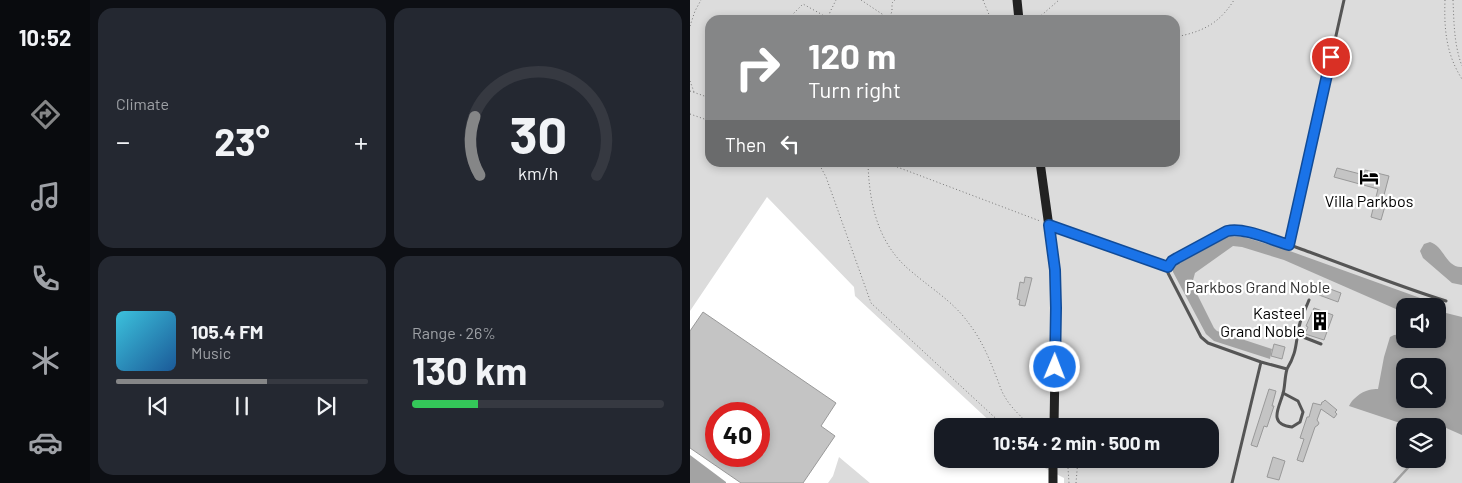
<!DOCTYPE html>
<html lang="en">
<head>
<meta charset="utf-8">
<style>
	:root { --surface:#171b24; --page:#242831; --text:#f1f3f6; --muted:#9ea1a6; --line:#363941; --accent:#858687 }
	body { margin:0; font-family:Barlow,sans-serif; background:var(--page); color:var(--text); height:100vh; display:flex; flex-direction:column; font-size:19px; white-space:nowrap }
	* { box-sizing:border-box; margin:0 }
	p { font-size:16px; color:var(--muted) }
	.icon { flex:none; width:28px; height:28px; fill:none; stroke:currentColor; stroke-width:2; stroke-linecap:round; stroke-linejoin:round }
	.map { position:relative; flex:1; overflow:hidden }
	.side { display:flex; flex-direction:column; gap:8px; padding:8px; background:#0d0f14; width:600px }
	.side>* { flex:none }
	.guide { position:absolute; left:15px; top:15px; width:475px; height:152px; border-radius:15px; box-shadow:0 2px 8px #0003; background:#858687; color:#fff; overflow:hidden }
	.buttons { position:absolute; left:706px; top:298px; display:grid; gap:10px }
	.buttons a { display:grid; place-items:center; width:50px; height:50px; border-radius:10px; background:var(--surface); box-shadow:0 2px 8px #0003; font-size:25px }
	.speed { position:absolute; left:15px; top:402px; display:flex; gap:10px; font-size:25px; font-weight:700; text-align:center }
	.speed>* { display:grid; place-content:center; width:65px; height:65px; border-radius:50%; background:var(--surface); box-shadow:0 2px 8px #0003; line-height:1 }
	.speed .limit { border:8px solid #d22; background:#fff; color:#111 }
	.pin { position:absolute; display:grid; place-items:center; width:42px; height:42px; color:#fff; margin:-21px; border:2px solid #fff; border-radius:50%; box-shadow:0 1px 5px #0007 }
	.me { position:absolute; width:55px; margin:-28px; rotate:1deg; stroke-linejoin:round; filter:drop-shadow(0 0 4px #0008) }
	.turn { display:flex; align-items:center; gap:18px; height:105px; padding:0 20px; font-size:22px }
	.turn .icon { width:65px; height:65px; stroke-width:2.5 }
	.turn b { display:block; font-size:35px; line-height:42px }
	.then { display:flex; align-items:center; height:48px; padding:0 20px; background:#0003; gap:10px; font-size:19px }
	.big { font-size:38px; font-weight:700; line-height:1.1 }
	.side .widget { flex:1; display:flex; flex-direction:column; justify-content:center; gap:8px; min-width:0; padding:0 18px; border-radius:15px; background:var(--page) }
	.side .dial { align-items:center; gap:0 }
	.dial svg { height:130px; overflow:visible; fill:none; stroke:var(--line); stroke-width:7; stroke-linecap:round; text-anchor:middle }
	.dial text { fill:var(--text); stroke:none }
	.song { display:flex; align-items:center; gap:15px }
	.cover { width:60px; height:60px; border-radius:8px; background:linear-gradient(135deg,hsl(190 70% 55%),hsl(210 70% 35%)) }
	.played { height:5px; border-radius:2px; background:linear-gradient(90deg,var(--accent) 60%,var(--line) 60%) }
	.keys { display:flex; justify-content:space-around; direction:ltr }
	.heat { display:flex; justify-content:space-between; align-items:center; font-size:28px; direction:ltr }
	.charge { height:8px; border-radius:4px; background:linear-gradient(90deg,#34c759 26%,var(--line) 0) }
	.side .tiles { flex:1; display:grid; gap:8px; grid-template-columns:repeat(2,1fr) }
	.trip { position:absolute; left:244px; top:418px; width:285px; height:50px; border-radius:15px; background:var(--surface); box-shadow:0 2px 8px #0003; font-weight:700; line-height:50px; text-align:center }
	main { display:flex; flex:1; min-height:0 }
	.tab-bar { display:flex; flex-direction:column; width:90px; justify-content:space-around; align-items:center; background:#090b0e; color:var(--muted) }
	.tab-bar .icon { width:35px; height:35px }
	.tab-bar .on { color:var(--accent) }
	.tab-bar b { font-size:22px; color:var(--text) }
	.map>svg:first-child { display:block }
	.green { fill:#dcdcdc; fill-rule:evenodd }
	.water { fill:#a3a3a3; fill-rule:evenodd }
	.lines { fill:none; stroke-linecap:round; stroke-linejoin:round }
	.stream { stroke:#a3a3a3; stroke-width:2.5 }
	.building { fill:#c4c4c4; stroke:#999; fill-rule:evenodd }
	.path { stroke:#777; stroke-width:1; stroke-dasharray:1 2.5; stroke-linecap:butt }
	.lane { stroke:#555; stroke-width:3 }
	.secondary { stroke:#222; stroke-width:9 }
	.route-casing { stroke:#114b97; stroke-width:12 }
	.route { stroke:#1a73e8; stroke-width:9 }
	.labels { text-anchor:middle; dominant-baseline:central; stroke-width:4.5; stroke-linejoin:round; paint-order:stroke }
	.poi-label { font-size:16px; fill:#000; stroke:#fff }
	.park-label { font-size:16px; fill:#333; stroke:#fff }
</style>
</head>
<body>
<main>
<nav class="tab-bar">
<b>10:52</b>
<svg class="icon on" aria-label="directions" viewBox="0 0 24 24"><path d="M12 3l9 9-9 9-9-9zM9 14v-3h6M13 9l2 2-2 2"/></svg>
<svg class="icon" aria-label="music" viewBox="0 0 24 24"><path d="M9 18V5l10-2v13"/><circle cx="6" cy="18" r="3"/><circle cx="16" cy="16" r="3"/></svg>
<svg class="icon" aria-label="phone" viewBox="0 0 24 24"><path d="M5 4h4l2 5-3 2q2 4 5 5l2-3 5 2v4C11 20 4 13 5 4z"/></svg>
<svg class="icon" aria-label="climate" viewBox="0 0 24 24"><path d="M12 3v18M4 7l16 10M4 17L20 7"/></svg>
<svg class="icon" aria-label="car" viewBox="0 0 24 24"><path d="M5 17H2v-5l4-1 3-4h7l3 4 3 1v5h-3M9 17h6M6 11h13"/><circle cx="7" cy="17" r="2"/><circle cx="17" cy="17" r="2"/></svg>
</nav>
<section class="side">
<div class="tiles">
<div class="widget"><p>Climate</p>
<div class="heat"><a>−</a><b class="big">23°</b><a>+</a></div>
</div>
<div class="widget dial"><svg viewBox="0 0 100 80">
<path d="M14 69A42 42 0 1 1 86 69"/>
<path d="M14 69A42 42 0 0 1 11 33" stroke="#858687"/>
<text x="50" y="56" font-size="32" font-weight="700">30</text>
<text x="50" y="72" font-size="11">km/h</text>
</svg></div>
<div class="widget">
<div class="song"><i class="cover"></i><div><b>105.4 FM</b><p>Music</p></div></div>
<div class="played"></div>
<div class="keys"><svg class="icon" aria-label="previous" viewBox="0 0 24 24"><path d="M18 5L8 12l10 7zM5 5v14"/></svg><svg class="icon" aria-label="pause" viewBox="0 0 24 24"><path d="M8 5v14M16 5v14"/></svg><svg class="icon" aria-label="next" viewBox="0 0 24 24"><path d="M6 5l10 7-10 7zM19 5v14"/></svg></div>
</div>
<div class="widget"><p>Range · 26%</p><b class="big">130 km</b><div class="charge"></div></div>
</div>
</section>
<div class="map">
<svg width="772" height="483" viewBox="0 0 772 483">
	<rect width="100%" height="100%" fill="#fff"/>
	<path class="green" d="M0 0H772V483H374V478L343 462 340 459H520V426H305L165 296 164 287 77 197 0 311ZM20 20H485V162H20ZM715 306H748V339H715ZM715 366H748V399H715ZM715 426H748V459H715Z
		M149 457 180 483H138L143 476Z"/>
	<path class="water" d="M539 236 554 237 597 250 733 299 741 306H715V313L594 260 552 247 543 246 505 273 502 284 524 328 527 331 582 349 580 359 524 341 516 334 483 272V269L486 265Z
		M740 242C754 246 756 268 772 267V285L762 283 733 258 730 251 734 244Z
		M748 311 772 317V435L754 427 707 422 659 406C662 399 671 392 679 390 682 389 685 389 688 389L694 357 700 337 704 335 715 334V339H748ZM715 366H748V399H715Z
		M0 455 36 482V483H0Z"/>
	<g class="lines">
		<path class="stream" d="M748 435 754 427
			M704 483 726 459"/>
	</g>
	<path class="building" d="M647 168 674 175 675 170 699 176 693 199H697L691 220 681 217 688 189 644 177Z
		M335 277 342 278 335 306 329 305 330 300 327 299 330 282 334 283Z
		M632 286 651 293 648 302 629 295Z
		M624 308 643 315 634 340 615 334 618 327 616 326Z
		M13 312 146 403 131 426 145 436 113 483H51L0 448V331ZM26 414H69V456H26Z
		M584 344 595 347 592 359 581 356Z
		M579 389 586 391 582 406H584L577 427 574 426 567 447 561 445Z
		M635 400 647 410 645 412 647 414 644 418 631 409 627 420 629 423 628 425 625 427 613 462 607 460 614 439 610 438 617 417H619L623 403 631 405 632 402H633Z
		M583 457 595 461 589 480 577 477Z"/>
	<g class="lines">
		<path class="path" d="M171 0 201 20
			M293 0 300 17 304 20
			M755 0C754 29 756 54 772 79
			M763 0C764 23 764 45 772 66
			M92 20 99 18 113 4 131 14 138 19
			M138 20 140 12 146 0
			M199 20 202 11V3L205 0
			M346 20 369 0
			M0 26 5 11 11 0
			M485 37C512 32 529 24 544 0
			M0 81 4 92
			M0 91 20 98
			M0 114 20 121
			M128 162 136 177 181 303 314 426
			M178 162C179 204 188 245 222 272 243 290 264 302 280 325 292 341 299 358 306 376 309 383 311 391 315 397 321 408 332 417 340 426
			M194 162 350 221
			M345 459 347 461 353 462
			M372 464 378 468 379 483
			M386 483 388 459"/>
		<path class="lane" d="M362 226 478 267V273L511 337 518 343 571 362 597 369C608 351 605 342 610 323 612 315 616 308 619 300
			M599 245 654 0
			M478 267 482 261 537 231C556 227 602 246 622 253 666 269 711 287 756 301
			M608 335 631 344
			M593 393 608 401 613 412 610 422 602 427C575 424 592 404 594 389 595 383 595 376 597 369
			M542 483 571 362"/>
		<path class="secondary" d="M327 0 329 20
			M350 162 365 270 366 308 364 426
			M363 483V459"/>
	</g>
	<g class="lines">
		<g class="route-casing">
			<path id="route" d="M365 367 366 308 365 270 359 225 478 267 482 261 487 258 537 231C555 227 581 240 599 245L641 57"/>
		</g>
		<use href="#route" class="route"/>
	</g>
	<defs>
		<g id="hotel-bare" transform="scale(1.5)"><path d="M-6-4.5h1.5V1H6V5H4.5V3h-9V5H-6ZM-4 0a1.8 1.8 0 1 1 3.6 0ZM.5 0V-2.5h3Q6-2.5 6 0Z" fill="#000" stroke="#fff" stroke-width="2.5" paint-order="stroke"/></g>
		<g id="building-bare" transform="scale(1.5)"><path d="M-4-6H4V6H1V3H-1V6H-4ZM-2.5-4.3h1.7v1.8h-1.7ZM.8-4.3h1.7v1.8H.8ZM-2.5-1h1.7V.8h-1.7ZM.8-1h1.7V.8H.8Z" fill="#000" stroke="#fff" stroke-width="2.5" paint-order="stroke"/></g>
	</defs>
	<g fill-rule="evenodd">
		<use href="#hotel-bare" x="679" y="177"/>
		<use href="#building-bare" x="630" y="321"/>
	</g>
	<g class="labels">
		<g class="poi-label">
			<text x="679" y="200">Villa Parkbos</text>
			<text x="615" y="312" text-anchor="end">Kasteel<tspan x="615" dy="18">Grand Noble</tspan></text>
		</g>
		<g class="park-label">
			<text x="568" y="286">Parkbos Grand Noble</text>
		</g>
	</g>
</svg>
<div class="buttons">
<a><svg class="icon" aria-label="sound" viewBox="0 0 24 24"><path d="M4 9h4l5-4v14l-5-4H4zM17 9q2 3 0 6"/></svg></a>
<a><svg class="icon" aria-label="search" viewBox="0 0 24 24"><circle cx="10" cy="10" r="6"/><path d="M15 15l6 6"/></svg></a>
<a><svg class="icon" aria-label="layers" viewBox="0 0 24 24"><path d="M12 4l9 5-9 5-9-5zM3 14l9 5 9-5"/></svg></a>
</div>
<div class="speed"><div class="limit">40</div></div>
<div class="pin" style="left:641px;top:57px;background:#d93025"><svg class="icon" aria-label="arrive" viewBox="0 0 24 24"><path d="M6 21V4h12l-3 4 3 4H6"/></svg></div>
<svg class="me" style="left:365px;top:367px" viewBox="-20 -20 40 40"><circle r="17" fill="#1a73e8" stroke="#fff" stroke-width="3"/><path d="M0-11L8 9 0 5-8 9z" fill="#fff"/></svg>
<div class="trip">10:54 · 2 min · 500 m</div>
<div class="guide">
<div class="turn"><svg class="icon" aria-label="right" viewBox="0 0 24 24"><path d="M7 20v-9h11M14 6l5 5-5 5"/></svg><div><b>120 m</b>Turn right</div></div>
<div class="then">Then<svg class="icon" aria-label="left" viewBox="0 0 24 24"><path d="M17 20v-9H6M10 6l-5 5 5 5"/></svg></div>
</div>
</div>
</main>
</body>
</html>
